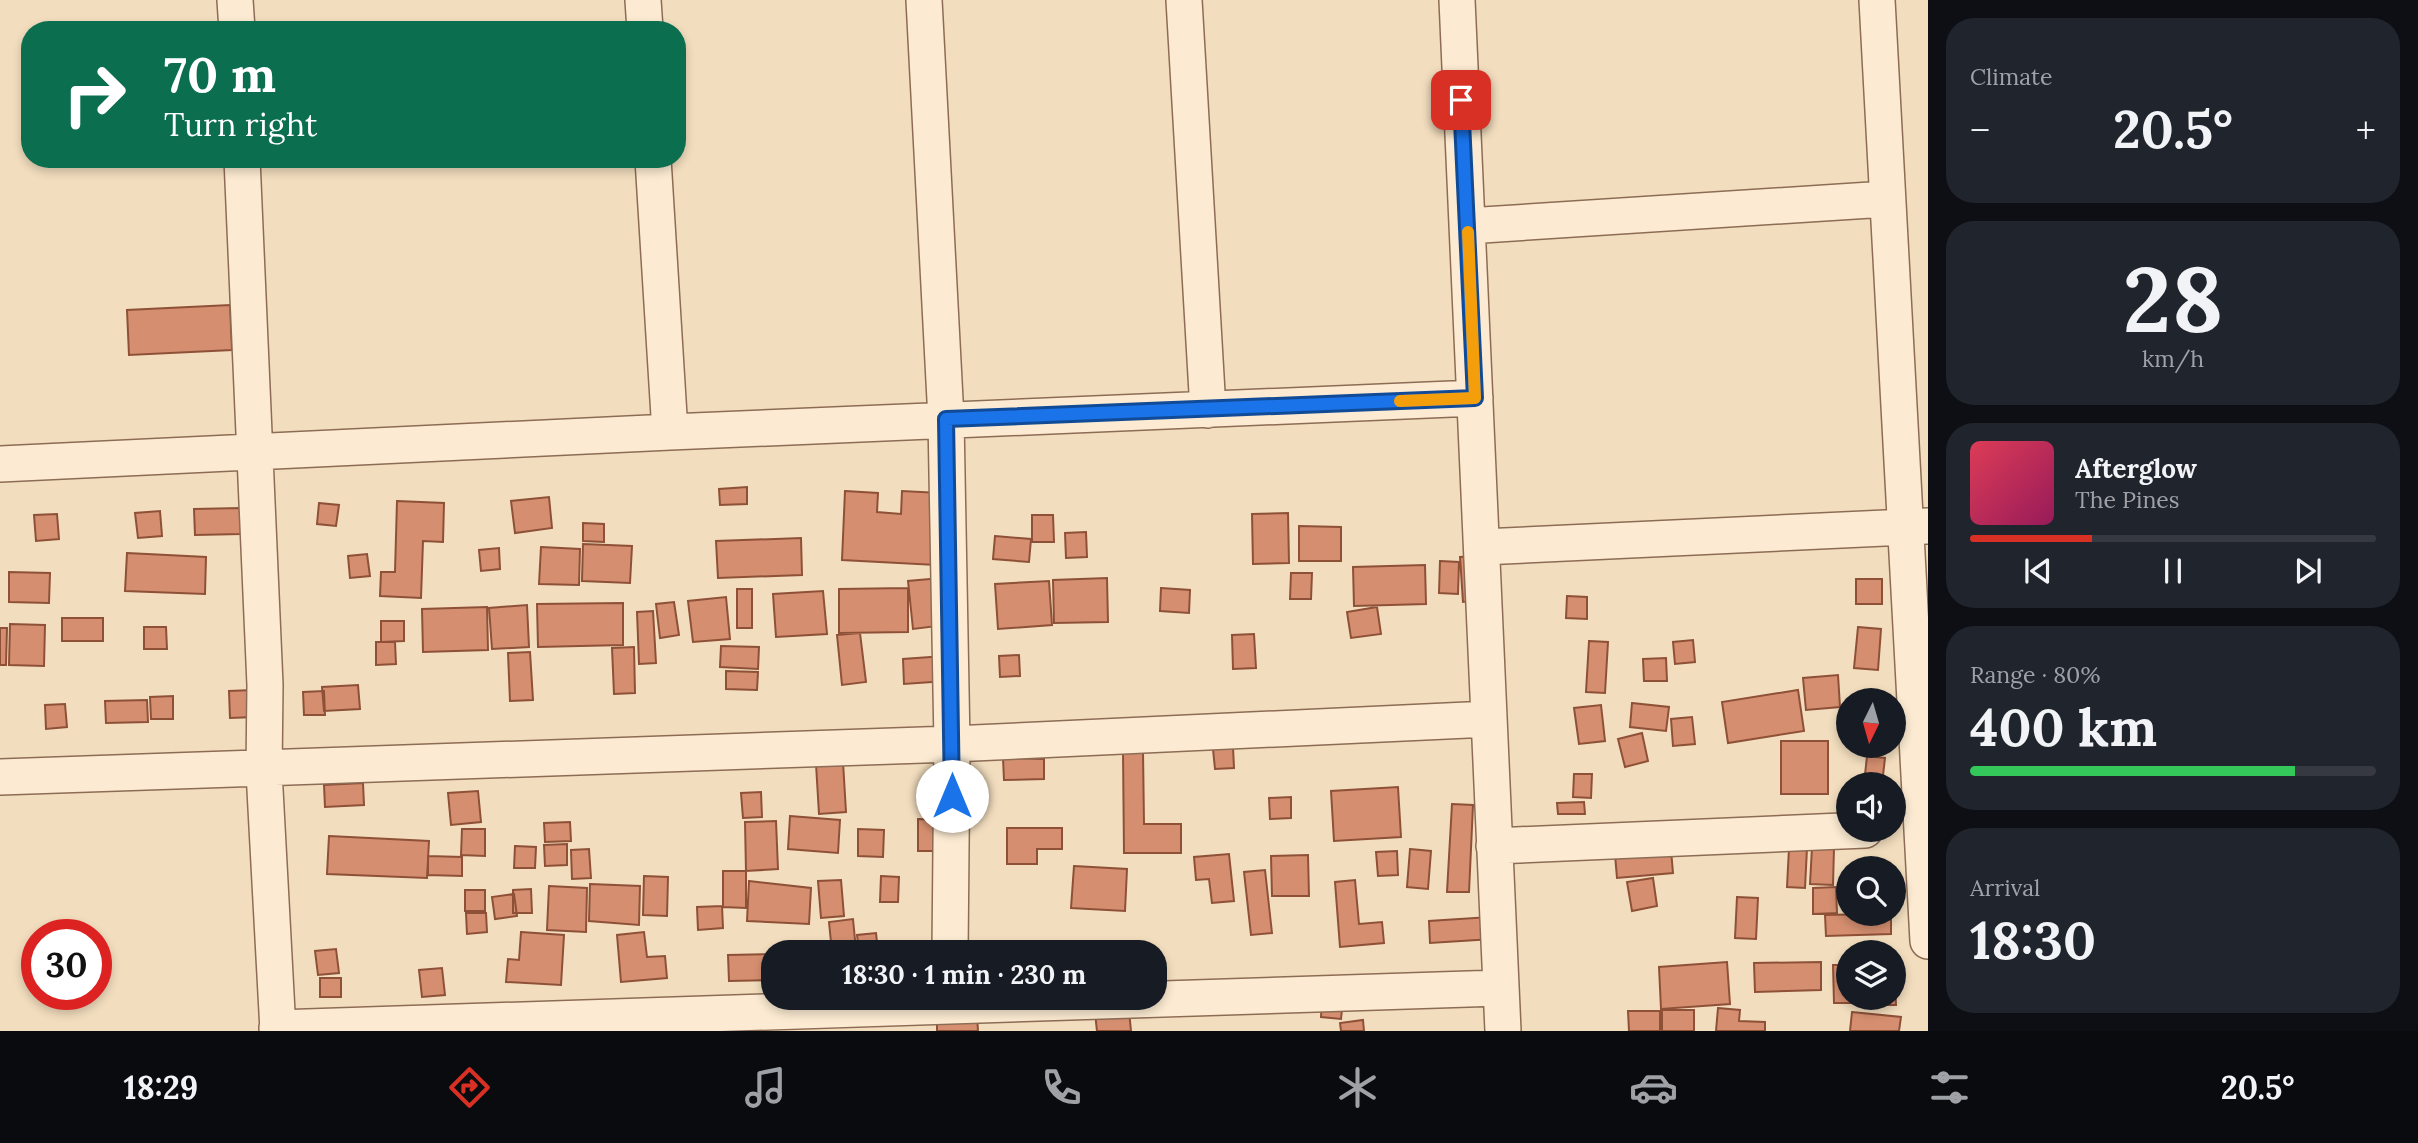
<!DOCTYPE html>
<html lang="en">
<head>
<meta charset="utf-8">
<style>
	:root { --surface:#171b24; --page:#20242c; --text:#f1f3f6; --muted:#9ea1a6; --line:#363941; --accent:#d93025 }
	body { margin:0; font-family:Lora,serif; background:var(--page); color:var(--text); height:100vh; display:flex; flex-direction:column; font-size:26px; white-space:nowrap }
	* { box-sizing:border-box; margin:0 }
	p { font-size:23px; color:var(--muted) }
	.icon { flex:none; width:38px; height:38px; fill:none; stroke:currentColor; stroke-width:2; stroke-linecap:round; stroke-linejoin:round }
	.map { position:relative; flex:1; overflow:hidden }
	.sheet { display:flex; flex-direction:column; gap:18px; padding:18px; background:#0d0f14; width:490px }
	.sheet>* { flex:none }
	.banner { position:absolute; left:21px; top:21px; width:665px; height:147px; border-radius:28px; box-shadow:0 4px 10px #0003; background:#0b6e4f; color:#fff; overflow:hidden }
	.needle { width:46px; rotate:185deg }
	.buttons { position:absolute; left:1836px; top:688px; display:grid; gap:14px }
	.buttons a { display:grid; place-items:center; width:70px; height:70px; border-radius:50%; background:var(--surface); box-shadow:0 4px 10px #0003; font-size:35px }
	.speed { position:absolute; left:21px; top:919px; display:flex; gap:14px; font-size:35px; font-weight:700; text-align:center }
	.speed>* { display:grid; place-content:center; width:91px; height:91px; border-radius:50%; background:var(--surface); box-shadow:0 4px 10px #0003; line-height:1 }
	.speed .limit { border:10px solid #d22; background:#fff; color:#111 }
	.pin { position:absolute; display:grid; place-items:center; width:60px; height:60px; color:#fff; margin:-30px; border-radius:14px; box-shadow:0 4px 10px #0006 }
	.me { position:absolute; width:77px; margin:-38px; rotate:0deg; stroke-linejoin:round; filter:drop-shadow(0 0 5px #0008) }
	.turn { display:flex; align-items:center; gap:24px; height:147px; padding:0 28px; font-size:32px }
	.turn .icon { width:91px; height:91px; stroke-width:2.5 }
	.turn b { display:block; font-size:49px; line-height:60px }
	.big { font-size:52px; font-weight:700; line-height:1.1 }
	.sheet .card { flex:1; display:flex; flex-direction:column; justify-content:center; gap:10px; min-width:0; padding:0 24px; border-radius:28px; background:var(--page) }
	.sheet .dial { align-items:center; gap:0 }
	.dial b { font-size:91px; line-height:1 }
	.song { display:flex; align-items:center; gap:21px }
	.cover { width:84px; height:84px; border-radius:10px; background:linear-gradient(135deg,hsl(350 70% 55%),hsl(330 70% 35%)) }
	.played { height:7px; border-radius:4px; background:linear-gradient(90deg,var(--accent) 30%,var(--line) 30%) }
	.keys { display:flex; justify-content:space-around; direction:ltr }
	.heat { display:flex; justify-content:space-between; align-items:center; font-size:38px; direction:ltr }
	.charge { height:10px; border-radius:5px; background:linear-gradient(90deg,#34c759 80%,var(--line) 0) }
	.trip { position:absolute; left:761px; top:940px; width:406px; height:70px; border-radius:28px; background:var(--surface); box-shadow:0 4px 10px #0003; font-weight:700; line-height:70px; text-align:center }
	.tab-bar { display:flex; height:112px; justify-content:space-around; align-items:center; background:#090b0e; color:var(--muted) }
	.tab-bar .icon { width:49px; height:49px }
	.tab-bar .on { color:var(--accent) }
	.tab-bar b { font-size:32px; color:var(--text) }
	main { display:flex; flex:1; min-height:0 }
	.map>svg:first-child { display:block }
	.building { fill:#d58f70; stroke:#8e5138; stroke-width:2 }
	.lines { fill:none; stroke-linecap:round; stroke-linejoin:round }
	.street-casing { stroke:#8d6c55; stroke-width:38 }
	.street { stroke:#fcebd2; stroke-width:35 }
	.route-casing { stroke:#114b97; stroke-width:18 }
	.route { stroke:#1a73e8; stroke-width:12 }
	.slow { stroke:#f59e0b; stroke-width:12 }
</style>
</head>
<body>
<main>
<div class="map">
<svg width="1928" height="1031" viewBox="0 0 1928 1031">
	<rect width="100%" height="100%" fill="#f2ddbe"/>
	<path class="building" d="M230 305 232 350 129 355 127 310Z
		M747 487V504L720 505 719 489Z
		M845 491 878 493 877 512 901 514 902 491 940 493 936 565 842 560Z
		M549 497 552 528 515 533 511 501Z
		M397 501 444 503 443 542 423 541 421 598 380 596 381 572H395Z
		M319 503 339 505 336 526 317 524Z
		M241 508V534L195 535 194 509Z
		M160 511 162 536 138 538 135 513Z
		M1288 513 1289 563 1253 564 1252 514Z
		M57 514 59 539 36 541 34 515Z
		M1032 515H1053L1054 542H1032Z
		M583 523 604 524V542L583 541Z
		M1299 526 1341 527V561H1299Z
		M1086 532 1087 557 1066 558 1065 533Z
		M995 536 1031 539 1029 562 993 559Z
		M801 538 802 575 718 578 716 541Z
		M583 544 632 546 630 583 582 581Z
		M541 547 580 549 579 585 539 584Z
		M499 548 500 569 481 571 479 550Z
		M127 553 206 557 205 594 125 591Z
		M367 554 370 576 350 578 348 556Z
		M1475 556 1479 600 1463 602 1460 557Z
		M1440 561 1459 562 1458 594 1439 593Z
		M1425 565 1426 604 1354 606 1353 567Z
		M9 572 50 573 49 603 9 602Z
		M1291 573H1312L1311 599H1290Z
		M941 578 946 625 913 629 908 581Z
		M1107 578 1108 622 1054 623 1053 580Z
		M1856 579H1882V604H1856Z
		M1049 581 1052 625 998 629 995 584Z
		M908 588V632L839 633V589Z
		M1161 588 1190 590 1189 613 1160 611Z
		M737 589H752V628H737Z
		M823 591 827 634 776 637 773 594Z
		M1567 596 1587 597V619L1566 618Z
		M726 597 730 639 693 642 688 601Z
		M674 602 679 635 660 638 656 604Z
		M623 603V645L538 647 537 604Z
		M527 605 529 647 492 649 489 608Z
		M487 607 488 650 423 652 422 609Z
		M1377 607 1381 634 1351 638 1347 612Z
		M653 611 656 663 639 664 637 612Z
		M62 618H103V641H62Z
		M381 621H404V641L381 642Z
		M10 624 45 625 44 666 9 665Z
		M144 627H166L167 649H144Z
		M1858 627 1881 629 1878 670 1854 668Z
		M0 628H7L6 665H0Z
		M860 633 866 682 842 685 837 635Z
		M1254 634 1256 668 1233 669 1232 635Z
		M1693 640 1695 662 1675 664 1673 642Z
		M1589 641 1608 642 1605 693 1586 692Z
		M376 642H395L396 664 376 665Z
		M721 646 759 647 758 669 720 667Z
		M634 647 635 693 614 694 612 648Z
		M530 652 533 700 510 701 508 653Z
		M1019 655 1020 676 1000 677 999 656Z
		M944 656 946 681 904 684 903 659Z
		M1666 658 1667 681H1644L1643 659Z
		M726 671 758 672 757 690 726 689Z
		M1838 675 1840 707 1806 710 1803 678Z
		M358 685 360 709 324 711 322 687Z
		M253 690 255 717 230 718 229 691Z
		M1798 690 1804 731 1728 743 1722 702Z
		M324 691 325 715H304L303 692Z
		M173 696V719H151L150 697Z
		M147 700 148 722 106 723 105 701Z
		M1632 703 1669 707 1666 731 1630 727Z
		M65 704 67 727 46 729 45 705Z
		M1601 705 1605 741 1579 744 1574 708Z
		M1692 717 1695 744 1673 746 1671 719Z
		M1642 733 1648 761 1625 767 1618 739Z
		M1781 741H1828V794H1781Z
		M1233 747 1234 768 1215 769 1213 749Z
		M1143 751 1144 824H1181V853H1124L1123 752Z
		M1867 756 1885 758 1882 784H1864Z
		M1003 758 1044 759V779L1004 780Z
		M843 762 846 812 819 814 816 764Z
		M1574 774H1592L1591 798 1573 797Z
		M363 783 364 805 325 807 324 785Z
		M1398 787 1401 837 1334 841 1331 791Z
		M478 791 481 822 451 825 448 793Z
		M761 792 762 817 743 818 741 793Z
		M1291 797V818L1270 819 1269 798Z
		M1584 802 1585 814H1558L1557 803Z
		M1452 804 1473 805 1469 892H1447Z
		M790 816 840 820 838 853 788 849Z
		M918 819 942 820V851H918Z
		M776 821 778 869 746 871 745 822Z
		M570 822 571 841 545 842 544 823Z
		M1007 828H1062V849H1037V864H1007Z
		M462 829H485V856L461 855Z
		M858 829 884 830 883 857 858 856Z
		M329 836 429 841 427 878 327 874Z
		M567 844V865L545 866 544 845Z
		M515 846 536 847 535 868H514Z
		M1812 847 1834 848 1833 885 1810 884Z
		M1789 848H1807L1805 888 1787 887Z
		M589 849 591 878 572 879 571 850Z
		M1410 849 1431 851 1428 889 1407 887Z
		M1671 850 1673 873 1617 878 1615 855Z
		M1397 851 1398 875 1378 876 1376 852Z
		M1229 854 1234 901 1212 903 1209 879 1196 880 1194 857Z
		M1308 855 1309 896H1272L1271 856Z
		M428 856 462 857V876L428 875Z
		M1074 866 1127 869 1125 911 1071 908Z
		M1265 870 1272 933 1251 935 1244 872Z
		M723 871H746V908L723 907Z
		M644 876 668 877 667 916 643 915Z
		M881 876 899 877 898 902H880Z
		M1653 878 1657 906 1632 911 1627 882Z
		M841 880 844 916 821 918 818 881Z
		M1355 880 1359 924 1382 922 1384 943 1340 947 1335 882Z
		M749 881 811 888 809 924 747 921Z
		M590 884 640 886 639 925 589 921Z
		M549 886 587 888 586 932 547 930Z
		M1836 887 1837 913 1813 914V888Z
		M531 889 532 913H513V890Z
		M465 890H485V911H465Z
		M514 894 517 916 495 919 492 897Z
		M1737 897 1758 898 1756 939 1735 938Z
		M722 906 723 928 698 930 697 907Z
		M466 913H486L487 932 467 934Z
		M1870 914H1891V934L1826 936 1825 915Z
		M1490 917 1492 939 1430 943 1429 921Z
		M853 919 856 950 832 952 829 922Z
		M521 932 564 935 561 985 506 982 508 959 519 960Z
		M644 932 647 957 665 956 667 978 621 982 617 935Z
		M876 933 878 952H859L857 935Z
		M336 949 339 973 318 975 315 951Z
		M770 954V980L729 981 728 955Z
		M1894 958 1896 1005H1860V998H1894Z
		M1727 962 1730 1004 1661 1009 1659 967Z
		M1821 962V990L1755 992 1754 963Z
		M1833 965H1848V998H1857V1003H1834Z
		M442 968 445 995 422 997 419 970Z
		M320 978H341V997H320Z
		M1322 998 1343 1000 1341 1019 1321 1017Z
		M1718 1008 1740 1010 1739 1021 1765 1022V1031H1716Z
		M1662 1010H1694V1031H1662Z
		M1129 1011 1131 1031H1097L1095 1013Z
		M1628 1011H1660V1031H1629Z
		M1852 1012 1901 1017 1899 1031H1850Z
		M937 1016H977L978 1031H937Z
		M1363 1020 1364 1031H1341L1340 1023Z"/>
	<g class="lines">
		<g class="street-casing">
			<path id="street" d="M235 0 237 30
				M643 0 645 30
				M924 0 946 419 952 744 950 952
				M1184 0 1208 410
				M1457 0 1503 1031
				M1877 0 1928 941
				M242 159 265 685 264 771 278 1031
				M653 159 670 432
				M1467 226 1886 199
				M0 464 670 432 1475 398
				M1482 547 1928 526
				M0 777 952 744 1489 719
				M1494 846 1865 830
				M277 1028 1499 988"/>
		</g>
		<use href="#street" class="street"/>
	</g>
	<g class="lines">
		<g class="route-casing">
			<path id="route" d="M952 796 946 419 1475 398 1461 100"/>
		</g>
		<use href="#route" class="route"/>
		<path class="slow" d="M1400 401 1475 398 1468 232"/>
	</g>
</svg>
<div class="buttons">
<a><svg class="needle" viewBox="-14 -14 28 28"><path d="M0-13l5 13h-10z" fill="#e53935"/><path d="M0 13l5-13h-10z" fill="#9ea1a6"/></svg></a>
<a><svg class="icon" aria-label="sound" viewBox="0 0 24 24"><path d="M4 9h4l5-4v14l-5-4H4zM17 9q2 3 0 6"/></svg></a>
<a><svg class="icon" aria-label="search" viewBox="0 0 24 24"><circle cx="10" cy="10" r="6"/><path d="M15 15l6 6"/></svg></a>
<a><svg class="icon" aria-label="layers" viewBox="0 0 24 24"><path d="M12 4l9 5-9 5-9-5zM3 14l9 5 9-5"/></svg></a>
</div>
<div class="speed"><div class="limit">30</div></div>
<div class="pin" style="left:1461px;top:100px;background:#d93025"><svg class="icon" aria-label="arrive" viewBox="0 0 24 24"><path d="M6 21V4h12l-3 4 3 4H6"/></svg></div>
<svg class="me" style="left:952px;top:796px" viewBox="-20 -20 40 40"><circle r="19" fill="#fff"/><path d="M0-13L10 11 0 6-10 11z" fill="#1a73e8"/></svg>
<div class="trip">18:30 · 1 min · 230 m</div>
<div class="banner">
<div class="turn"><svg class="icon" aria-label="right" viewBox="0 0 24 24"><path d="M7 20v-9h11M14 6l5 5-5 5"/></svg><div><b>70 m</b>Turn right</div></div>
</div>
</div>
<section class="sheet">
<div class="card"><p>Climate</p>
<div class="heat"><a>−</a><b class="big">20.5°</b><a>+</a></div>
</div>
<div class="card dial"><b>28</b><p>km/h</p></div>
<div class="card">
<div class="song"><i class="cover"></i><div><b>Afterglow</b><p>The Pines</p></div></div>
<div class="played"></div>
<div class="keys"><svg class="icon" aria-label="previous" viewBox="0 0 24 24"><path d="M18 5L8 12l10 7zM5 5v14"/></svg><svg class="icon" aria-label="pause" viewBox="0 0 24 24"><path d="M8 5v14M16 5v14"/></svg><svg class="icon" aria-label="next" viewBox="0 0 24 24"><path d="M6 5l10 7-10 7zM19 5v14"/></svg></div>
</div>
<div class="card"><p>Range · 80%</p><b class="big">400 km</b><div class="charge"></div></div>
<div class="card"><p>Arrival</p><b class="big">18:30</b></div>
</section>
</main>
<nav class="tab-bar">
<b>18:29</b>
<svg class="icon on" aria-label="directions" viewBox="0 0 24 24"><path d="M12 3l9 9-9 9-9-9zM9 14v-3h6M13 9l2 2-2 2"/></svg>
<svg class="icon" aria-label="music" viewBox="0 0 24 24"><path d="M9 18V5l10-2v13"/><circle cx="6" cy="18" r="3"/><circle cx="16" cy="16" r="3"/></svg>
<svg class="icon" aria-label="phone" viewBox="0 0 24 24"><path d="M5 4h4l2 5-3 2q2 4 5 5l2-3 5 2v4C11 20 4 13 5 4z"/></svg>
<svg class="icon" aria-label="climate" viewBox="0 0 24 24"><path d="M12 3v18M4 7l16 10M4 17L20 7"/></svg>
<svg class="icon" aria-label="car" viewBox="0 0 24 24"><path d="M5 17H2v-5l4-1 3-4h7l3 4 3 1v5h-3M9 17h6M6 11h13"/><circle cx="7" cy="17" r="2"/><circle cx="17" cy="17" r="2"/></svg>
<svg class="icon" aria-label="filters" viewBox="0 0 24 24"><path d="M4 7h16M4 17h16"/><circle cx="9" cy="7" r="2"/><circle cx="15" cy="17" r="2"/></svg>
<b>20.5°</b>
</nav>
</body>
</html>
